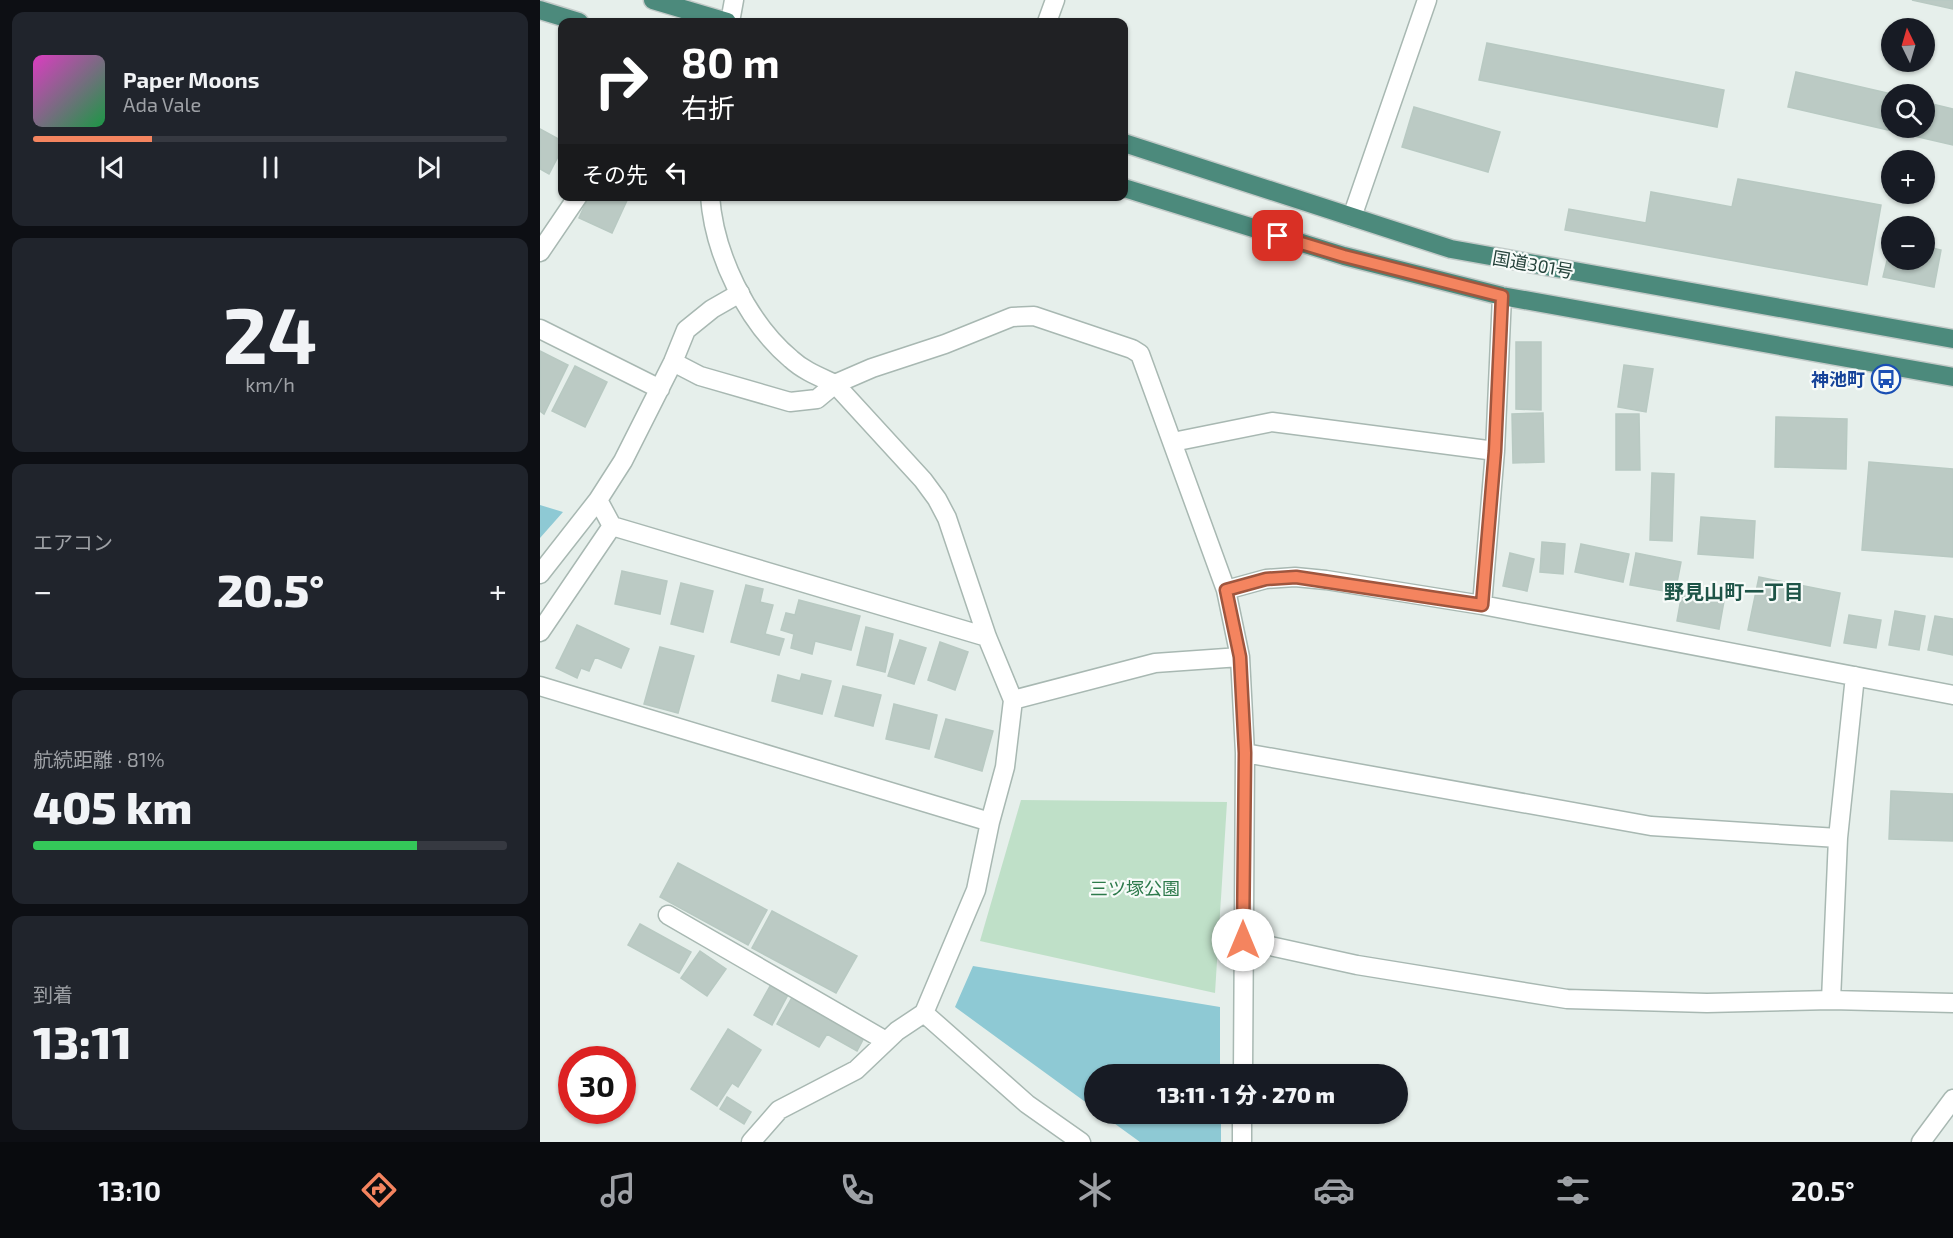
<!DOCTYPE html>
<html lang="ja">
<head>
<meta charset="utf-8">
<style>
	:root { --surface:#171b24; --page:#20242c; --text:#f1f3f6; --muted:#9ea1a6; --line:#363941; --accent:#f4845f }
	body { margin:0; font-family:"Exo 2","Noto Sans JP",sans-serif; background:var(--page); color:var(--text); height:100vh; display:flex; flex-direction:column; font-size:22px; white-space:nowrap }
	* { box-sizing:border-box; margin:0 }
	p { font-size:20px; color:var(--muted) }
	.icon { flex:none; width:33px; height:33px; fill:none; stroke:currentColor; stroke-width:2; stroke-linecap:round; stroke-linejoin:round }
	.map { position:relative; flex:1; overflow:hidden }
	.drawer { display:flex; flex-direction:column; gap:12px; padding:12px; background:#0d0f14; width:540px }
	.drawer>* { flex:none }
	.hud { position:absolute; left:18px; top:18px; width:570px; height:183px; border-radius:12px; box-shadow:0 2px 4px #0004; background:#202124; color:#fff; overflow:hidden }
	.needle { width:39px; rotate:355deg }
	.tools { position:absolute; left:1341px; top:18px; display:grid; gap:12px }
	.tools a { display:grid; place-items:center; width:54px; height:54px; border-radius:50%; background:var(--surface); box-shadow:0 2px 4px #0004; font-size:30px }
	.speed { position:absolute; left:18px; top:1046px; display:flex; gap:12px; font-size:30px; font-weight:700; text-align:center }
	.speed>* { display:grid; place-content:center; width:78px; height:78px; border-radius:50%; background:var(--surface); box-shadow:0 2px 4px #0004; line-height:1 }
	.speed .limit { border:9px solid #d22; background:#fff; color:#111 }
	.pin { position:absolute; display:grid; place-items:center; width:51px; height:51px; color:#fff; margin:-26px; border-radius:12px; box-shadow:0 3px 9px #0006 }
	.me { position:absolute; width:66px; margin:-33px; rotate:0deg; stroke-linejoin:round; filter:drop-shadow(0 0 4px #0008) }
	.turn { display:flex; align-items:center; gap:21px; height:126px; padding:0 24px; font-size:27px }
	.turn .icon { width:78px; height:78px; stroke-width:2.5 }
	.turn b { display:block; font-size:42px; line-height:51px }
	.then { display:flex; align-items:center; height:57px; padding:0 24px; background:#0003; gap:12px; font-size:22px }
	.big { font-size:45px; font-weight:800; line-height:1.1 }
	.drawer .card { flex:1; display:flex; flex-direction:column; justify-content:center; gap:9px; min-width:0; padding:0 21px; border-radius:12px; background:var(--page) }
	.drawer .dial { align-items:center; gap:0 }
	.dial b { font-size:78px; line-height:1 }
	.song { display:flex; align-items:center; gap:18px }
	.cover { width:72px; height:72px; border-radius:9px; background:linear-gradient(135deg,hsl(310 70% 55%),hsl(140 70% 35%)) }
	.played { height:6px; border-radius:3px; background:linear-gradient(90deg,var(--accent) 25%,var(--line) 25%) }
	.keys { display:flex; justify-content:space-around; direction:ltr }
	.heat { display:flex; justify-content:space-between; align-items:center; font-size:33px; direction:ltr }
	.charge { height:9px; border-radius:4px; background:linear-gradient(90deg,#34c759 81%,var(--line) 0) }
	.trip { position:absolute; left:544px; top:1064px; width:324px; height:60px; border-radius:30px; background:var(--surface); box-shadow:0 2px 4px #0004; font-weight:800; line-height:60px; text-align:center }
	.tabs { display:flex; height:96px; justify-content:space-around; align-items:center; background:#090b0e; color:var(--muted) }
	.tabs .icon { width:42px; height:42px }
	.tabs .on { color:var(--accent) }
	.tabs b { font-size:27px; color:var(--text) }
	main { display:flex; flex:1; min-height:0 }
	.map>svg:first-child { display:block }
	.green { fill:#bfe0c8 }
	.water { fill:#8ec9d4 }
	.building { fill:#bbcac4; stroke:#b8c9c2; stroke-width:1.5 }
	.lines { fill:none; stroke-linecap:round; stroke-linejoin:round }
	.minor-casing { stroke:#a8b8b2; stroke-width:21 }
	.tertiary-casing { stroke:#a8b8b2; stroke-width:21 }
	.trunk-casing { stroke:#c2cac8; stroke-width:21 }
	.minor { stroke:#fff; stroke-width:18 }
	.tertiary { stroke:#fff; stroke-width:18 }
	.trunk { stroke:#4c8a7c; stroke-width:18 }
	.route-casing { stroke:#9f563e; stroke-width:15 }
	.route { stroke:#f4845f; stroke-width:10 }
	.labels { text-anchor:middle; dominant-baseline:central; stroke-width:4.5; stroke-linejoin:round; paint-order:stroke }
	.street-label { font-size:18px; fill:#24423a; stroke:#f7fbf9 }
	.transit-label { font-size:18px; font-weight:bold; fill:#164399; stroke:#f7fbf9; text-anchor:end }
	.park-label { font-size:18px; fill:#2d7a4b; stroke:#f7fbf9 }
	.neighbourhood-label { font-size:20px; font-weight:bold; fill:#1f5548; stroke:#f7fbf9 }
</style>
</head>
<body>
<main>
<section class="drawer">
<div class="card">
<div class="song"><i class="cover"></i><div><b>Paper Moons</b><p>Ada Vale</p></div></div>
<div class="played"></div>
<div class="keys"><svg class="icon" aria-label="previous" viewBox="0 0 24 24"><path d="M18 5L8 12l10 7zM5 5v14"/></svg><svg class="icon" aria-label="pause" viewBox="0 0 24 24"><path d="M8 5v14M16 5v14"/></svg><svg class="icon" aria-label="next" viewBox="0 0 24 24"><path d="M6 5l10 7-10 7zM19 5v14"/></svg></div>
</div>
<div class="card dial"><b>24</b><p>km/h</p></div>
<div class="card"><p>エアコン</p>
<div class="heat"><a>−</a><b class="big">20.5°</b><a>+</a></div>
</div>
<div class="card"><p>航続距離 · 81%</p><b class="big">405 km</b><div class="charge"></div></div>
<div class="card"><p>到着</p><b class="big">13:11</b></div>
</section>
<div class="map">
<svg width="1413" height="1142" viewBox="0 0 1413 1142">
	<rect width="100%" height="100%" fill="#e6efeb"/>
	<path class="green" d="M481 800 687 802 675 993 440 941Z"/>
	<path class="water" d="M0 505 23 512 0 538Z
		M433 966 680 1007V1074H555V1109L415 1007Z
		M560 1113H681V1142H600Z"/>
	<path class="building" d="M1372 0H1413V9Z
		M947 43 1184 90 1177 127 939 80Z
		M1256 72 1352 94V128H1384V102L1413 109V145L1248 107Z
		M874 107 960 132 948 172 862 147Z
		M0 129 22 141V149L9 174 0 169Z
		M1198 179 1341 205 1327 285 1025 230 1029 209 1106 223 1111 192 1192 207Z
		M49 196H89L72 233 39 218Z
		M1352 240V260H1384V246L1401 250 1394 287 1343 277Z
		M976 342H1001V410L976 409Z
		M0 351 28 365 4 414 0 411Z
		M1084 365 1113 369 1106 412 1078 407Z
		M35 366 67 382 45 427 12 411Z
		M1003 413 1004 462 973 463 972 414Z
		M1076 414H1099L1100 470H1076Z
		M1236 417 1307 419 1306 469 1235 467Z
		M1329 462 1413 469V557L1322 550Z
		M1112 473 1134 474 1132 541 1110 540Z
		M1161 517 1215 521 1213 558 1158 554Z
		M1002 542 1025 544 1023 574 1000 572Z
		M1041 544 1089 554 1083 582 1035 572Z
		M970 553 994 559 987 591 963 586Z
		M1096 553 1141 562 1135 593 1090 585Z
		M82 571 127 581 120 614 75 604Z
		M1219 577 1300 593 1290 646 1208 630Z
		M141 583 173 591 163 632 131 624Z
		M206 585 223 589 220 602 233 605 225 634 244 639 239 655 191 642Z
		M1142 593 1184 601 1179 629 1137 621Z
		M259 600 320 616 311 650 275 641 272 654 251 648 254 634 241 630 246 613 255 615Z
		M1355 611 1385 616 1379 650 1349 645Z
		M1309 615 1341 620 1336 648 1304 643Z
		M1395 616 1413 619V655L1388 650Z
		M37 625 89 649 81 668 55 657 49 671 41 668 37 678 16 668Z
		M326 627 353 634 345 672 317 665Z
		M360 640 386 648 374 684 348 676Z
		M400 642 428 652 415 690 388 680Z
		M120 647 154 656 138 713 104 704Z
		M262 674 291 681 282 714 232 701 238 675 260 681Z
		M303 686 341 695 333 726 295 716Z
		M354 704 397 715 389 749 346 739Z
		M406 719 453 731 442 771 395 757Z
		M1351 791 1413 794V841L1349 839Z
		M138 863 227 910 208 945 120 897Z
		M232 911 317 956 296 993 212 948Z
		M100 924 151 952 139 973 88 945Z
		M160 951 186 969 167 996 141 978Z
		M234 979 251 989 232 1025 214 1015Z
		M254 994 326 1034 317 1051 287 1034 279 1047 237 1024Z
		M188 1029 221 1050 198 1087 192 1083 177 1106 151 1089Z
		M187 1097 211 1112 204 1124 180 1109Z"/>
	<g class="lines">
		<g class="minor-casing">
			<path id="minor" d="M507 22 515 0
				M812 217 887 0
				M0 252 38 196
				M0 329 120 389
				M133 362 160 376 250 402 277 399 295 384 332 368 405 344 472 317 494 316 592 349 600 354 686 590 700 657 705 753 703 1074
				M633 442 732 422 955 451
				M58 500 72 526 447 637
				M0 574 58 500 83 461 133 362 146 330 172 309 200 293
				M686 590 726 579 755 577 786 580 942 605 1413 695
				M942 605 955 451 962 296
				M0 632 72 526
				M0 686 450 822
				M473 700 615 663 700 657
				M705 753 1111 826 1298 838
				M128 915 346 1041
				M703 940 817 965 1027 999 1167 1003 1291 1000 1413 1003
				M1291 1000 1298 838 1315 676
				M384 1013 487 1104 541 1142
				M211 1142 239 1110 316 1070 357 1031 384 1013 436 890 450 822 465 767 473 700 447 637 407 518 397 499 383 480 295 384
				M702 1142V1113"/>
		</g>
		<g class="tertiary-casing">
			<path id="tertiary" d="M190 22 194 0
				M170 196C174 254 207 322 251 359 264 371 280 377 295 384
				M1381 1142 1413 1099"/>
		</g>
		<g class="trunk-casing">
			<path id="trunk" d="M113 0 187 22
				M0 10 39 22
				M584 143 911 249 1413 339
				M584 188 804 256 962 296 1413 377"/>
		</g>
		<use href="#minor" class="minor"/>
		<use href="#tertiary" class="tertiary"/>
		<use href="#trunk" class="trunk"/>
	</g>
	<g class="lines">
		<g class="route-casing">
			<path id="route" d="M703 940 705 753 700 657 686 590 726 579 756 577 942 605 955 451 962 296 804 256 738 236"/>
		</g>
		<use href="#route" class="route"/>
	</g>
	<defs>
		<g id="bus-ring" transform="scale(1.5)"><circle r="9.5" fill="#f7fbf9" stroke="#1a4fb4" stroke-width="1.5"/><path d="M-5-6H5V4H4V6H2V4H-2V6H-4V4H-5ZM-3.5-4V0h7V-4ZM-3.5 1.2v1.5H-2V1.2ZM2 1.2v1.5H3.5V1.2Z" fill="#1a4fb4"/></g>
	</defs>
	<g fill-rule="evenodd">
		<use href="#bus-ring" x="1346" y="379"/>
	</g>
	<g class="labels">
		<g class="street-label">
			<text transform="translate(993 264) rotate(10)">国道301号</text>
		</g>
		<g class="transit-label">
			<text x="1325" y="379">神池町</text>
		</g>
		<g class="park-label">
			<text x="595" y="888">三ツ塚公園</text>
		</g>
		<g class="neighbourhood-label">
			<text x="1194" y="591">野見山町一丁目</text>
		</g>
	</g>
</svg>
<div class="tools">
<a><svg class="needle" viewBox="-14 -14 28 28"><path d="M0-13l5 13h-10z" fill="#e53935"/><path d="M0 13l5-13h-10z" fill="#9ea1a6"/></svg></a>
<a><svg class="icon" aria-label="search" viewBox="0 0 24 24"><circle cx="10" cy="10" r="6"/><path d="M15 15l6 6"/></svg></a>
<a>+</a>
<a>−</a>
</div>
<div class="speed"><div class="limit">30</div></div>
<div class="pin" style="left:738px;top:236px;background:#d93025"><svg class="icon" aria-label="arrive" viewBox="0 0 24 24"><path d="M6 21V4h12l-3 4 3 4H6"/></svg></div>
<svg class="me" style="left:703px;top:940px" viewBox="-20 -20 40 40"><circle r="19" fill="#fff"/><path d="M0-13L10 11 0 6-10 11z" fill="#f4845f"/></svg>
<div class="trip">13:11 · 1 分 · 270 m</div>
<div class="hud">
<div class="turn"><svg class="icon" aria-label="right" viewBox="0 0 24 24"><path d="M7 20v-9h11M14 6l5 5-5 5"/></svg><div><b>80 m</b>右折</div></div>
<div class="then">その先<svg class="icon" aria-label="left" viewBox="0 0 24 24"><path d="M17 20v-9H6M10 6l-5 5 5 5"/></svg></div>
</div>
</div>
</main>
<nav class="tabs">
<b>13:10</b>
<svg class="icon on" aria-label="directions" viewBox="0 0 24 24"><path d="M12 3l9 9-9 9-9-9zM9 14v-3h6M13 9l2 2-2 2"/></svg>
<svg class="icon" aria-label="music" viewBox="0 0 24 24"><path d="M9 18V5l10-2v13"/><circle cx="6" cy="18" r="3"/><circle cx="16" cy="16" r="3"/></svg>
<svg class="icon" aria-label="phone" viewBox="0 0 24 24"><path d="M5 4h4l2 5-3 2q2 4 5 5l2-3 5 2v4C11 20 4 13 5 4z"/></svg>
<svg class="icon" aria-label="climate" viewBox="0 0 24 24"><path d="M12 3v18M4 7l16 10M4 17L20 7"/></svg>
<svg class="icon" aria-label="car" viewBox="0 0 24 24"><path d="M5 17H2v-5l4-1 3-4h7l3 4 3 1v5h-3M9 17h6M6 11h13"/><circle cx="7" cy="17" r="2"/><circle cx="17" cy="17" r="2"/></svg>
<svg class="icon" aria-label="filters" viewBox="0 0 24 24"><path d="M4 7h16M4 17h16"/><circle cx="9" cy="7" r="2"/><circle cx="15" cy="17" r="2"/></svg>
<b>20.5°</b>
</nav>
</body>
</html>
